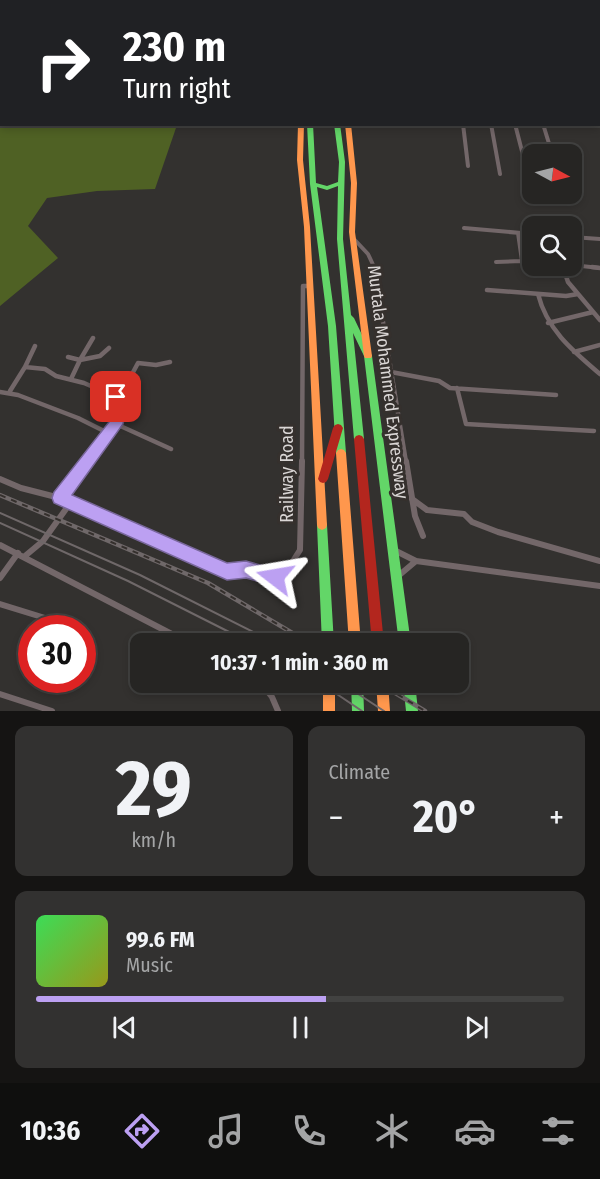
<!DOCTYPE html>
<html lang="en">
<head>
<meta charset="utf-8">
<style>
	:root { --surface:#262523; --page:#323130; --text:#f1f3f6; --muted:#a4a5a6; --line:#424241; --accent:#bca0f2 }
	body { margin:0; font-family:"Fira Sans Condensed",sans-serif; background:var(--page); color:var(--text); height:100vh; display:flex; flex-direction:column; font-size:22px; white-space:nowrap }
	* { box-sizing:border-box; margin:0 }
	p { font-size:20px; color:var(--muted) }
	.icon { flex:none; width:33px; height:33px; fill:none; stroke:currentColor; stroke-width:2; stroke-linecap:round; stroke-linejoin:round }
	.map { position:relative; height:711px; overflow:hidden }
	.side { display:flex; flex-direction:column; gap:15px; padding:15px; background:#151413; flex:1 }
	.side>* { flex:none }
	.banner { position:absolute; left:0px; top:0px; width:600px; height:126px; box-shadow:0 3px 9px #0003,0 0 0 2px var(--line); background:#202124; color:#fff; overflow:hidden }
	.needle { width:39px; rotate:97deg }
	.controls { position:absolute; left:522px; top:144px; display:grid; gap:12px }
	.controls a { display:grid; place-items:center; width:60px; height:60px; border-radius:12px; background:var(--surface); box-shadow:0 3px 9px #0003,0 0 0 2px var(--line); font-size:30px }
	.speed { position:absolute; left:18px; top:615px; display:flex; gap:12px; font-size:30px; font-weight:700; text-align:center }
	.speed>* { display:grid; place-content:center; width:78px; height:78px; border-radius:50%; background:var(--surface); box-shadow:0 3px 9px #0003,0 0 0 2px var(--line); line-height:1 }
	.speed .limit { border:9px solid #d22; background:#fff; color:#111 }
	.pin { position:absolute; display:grid; place-items:center; width:51px; height:51px; color:#fff; margin:-26px; border-radius:12px; box-shadow:0 3px 9px #0006 }
	.me { position:absolute; width:66px; margin:-33px; rotate:284deg; stroke-linejoin:round; filter:drop-shadow(0 0 4px #0008) }
	.turn { display:flex; align-items:center; gap:21px; height:126px; padding:0 24px; font-size:27px }
	.turn .icon { width:78px; height:78px; stroke-width:2.5 }
	.turn b { display:block; font-size:42px; line-height:51px }
	.big { font-size:45px; font-weight:700; line-height:1.1 }
	.side .tile { flex:1; display:flex; flex-direction:column; justify-content:center; gap:9px; min-width:0; padding:0 21px; border-radius:12px; background:var(--page) }
	.side .dial { align-items:center; gap:0 }
	.dial b { font-size:78px; line-height:1 }
	.song { display:flex; align-items:center; gap:18px }
	.cover { width:72px; height:72px; border-radius:9px; background:linear-gradient(135deg,hsl(130 70% 55%),hsl(60 70% 35%)) }
	.played { height:6px; border-radius:3px; background:linear-gradient(90deg,var(--accent) 55%,var(--line) 55%) }
	.keys { display:flex; justify-content:space-around; direction:ltr }
	.heat { display:flex; justify-content:space-between; align-items:center; font-size:33px; direction:ltr }
	.side .tiles { flex:1; display:grid; gap:15px; grid-template-columns:1fr 1fr }
	.tile:last-child { grid-column:span 2 }
	.trip { position:absolute; left:130px; top:633px; width:339px; height:60px; border-radius:12px; background:var(--surface); box-shadow:0 3px 9px #0003,0 0 0 2px var(--line); font-weight:700; line-height:60px; text-align:center }
	.dock { display:flex; height:96px; justify-content:space-around; align-items:center; background:#0f0f0e; color:var(--muted) }
	.dock .icon { width:42px; height:42px }
	.dock .active { color:var(--accent) }
	.dock b { font-size:27px; color:var(--text) }
	.map>svg:first-child { display:block }
	.forest { fill:#4f6124 }
	.lines { fill:none; stroke-linecap:round; stroke-linejoin:round }
	.street-far3 { stroke:#736769; stroke-width:3 }
	.street-far2 { stroke:#736769; stroke-width:4 }
	.street-far1 { stroke:#736769; stroke-width:4.5 }
	.street { stroke:#736769; stroke-width:6 }
	.fast { fill:#63d668; fill-rule:evenodd }
	.slow { fill:#ff974d; fill-rule:evenodd }
	.jam { fill:#b3261e; fill-rule:evenodd }
	.tram { stroke:#6f6869; stroke-width:2 }
	.rail-casing { stroke:#6f6869; stroke-width:4.5 }
	.rail { stroke:#35302d; stroke-width:2; stroke-dasharray:6; stroke-linecap:butt }
	.route { fill:#bca0f2; stroke:#7a689d; stroke-width:1.5 }
	.labels { text-anchor:middle; dominant-baseline:central; stroke-width:6; stroke-linejoin:round; paint-order:stroke }
	.street-label { font-size:18px; fill:#dad6d5; stroke:#35302d }
</style>
</head>
<body>
<div class="map">
<svg width="600" height="711" viewBox="0 0 600 711">
	<rect width="100%" height="100%" fill="#33312f"/>
	<path class="forest" d="M0 102 2 124 177 125 155 189 97 191 47 198 28 226 58 258 0 306Z"/>
	<g class="lines">
		<path class="street-far3" d="M440 0 443 2
			M451 0 455 2
			M521 0 526 2
			M344 2 349 0"/>
		<path class="street-far2" d="M463 124 468 166
			M491 124 500 174
			M515 124 525 163
			M543 124 551 150
			M464 228 532 234
			M518 233 522 261 532 262
			M572 237 600 239
			M353 238 368 254 375 269
			M496 262 522 261
			M572 265 600 268
			M563 266 564 269"/>
		<path class="street-far1" d="M374 267 406 462
			M563 267 568 282 600 320
			M592 267 600 268
			M487 290 566 296 578 294
			M538 294C547 330 573 351 600 374
			M548 323 593 312
			M93 338 80 360 100 356 109 348
			M574 352 600 345
			M68 357 80 360 71 379
			M25 367 35 346
			M391 372 439 381 450 388 556 395
			M457 388 466 424 594 431
			M10 391 25 367 45 369 56 376 84 383 116 397 118 416 110 434
			M0 392 18 395 78 418 110 434 88 462
			M116 397 124 389 138 363 156 365 170 362
			M116 424 171 449
			M302 462 303 286H310"/>
		<path class="street" d="M406 461 415 516 423 536
			M0 479 21 488 60 498 227 572 246 569 275 577 286 572 300 550 302 461
			M60 498 89 461
			M412 499 427 510 464 514 472 522 498 532 600 561
			M0 545 191 644
			M394 550 416 561 600 586
			M25 556 43 541 71 502
			M397 577 416 561
			M0 578 18 553
			M0 604 58 622
			M260 682 272 697 278 711
			M0 694 52 711"/>
		<path class="fast" d="M293 0H297L298 2H294Z
			M302 0H306L307 2H303Z
			M307 124H313L316 183 327 186 338 182 339 162 334 124H340L345 162 343 239 351 315 354 318 372 356 411 644H399L364 356 353 333 364 439 362 442 359 443 356 442 354 439 337 239 338 186 327 190 317 187 336 326 346 453 344 456 341 457 338 456 336 453 328 326 310 184Z
			M322 520 326 522 327 525 334 644H322L317 525 318 522Z
			M351 682H363L364 711H352Z
			M403 682H415L418 711H406Z"/>
		<path class="slow" d="M313 0H317V2H313Z
			M323 0H327V2H323Z
			M298 124H304L303 160 310 227 327 525 326 528 322 530 318 528 317 525 304 227 297 160Z
			M345 124H351L357 183 355 232 372 356 371 358H365L364 356 349 232 351 183Z
			M341 449 344 450 346 453 361 644H349L336 453 338 450Z
			M323 682H335V711H323Z
			M376 682H388L390 711H378Z"/>
		<path class="jam" d="M338 424 341 425 343 428 328 479 326 482 323 483 320 482 318 479 333 428 335 425Z
			M359 435 362 436 364 439 384 644H372L354 439 356 436Z"/>
		<path class="tram" d="M0 513 140 575 277 644
			M0 523 128 581 253 644
			M319 682 362 711
			M340 682 384 711"/>
		<g class="rail-casing">
			<path id="rail" d="M0 495 208 583 311 644
				M377 682 425 711"/>
		</g>
		<use href="#rail" class="rail"/>
	</g>
	<path class="route" d="M116 391 121 393 127 407 123 424 72 495 227 563 246 561 281 571 284 577 281 583 275 586 246 578 227 580 54 503 52 498 54 492 109 422 113 407 108 397 111 393Z"/>
	<g class="labels">
		<g class="street-label">
			<text transform="translate(388 382) rotate(83)">Murtala Mohammed Expressway</text>
			<text transform="translate(287 474) rotate(-90)">Railway Road</text>
		</g>
	</g>
</svg>
<div class="controls">
<a><svg class="needle" viewBox="-14 -14 28 28"><path d="M0-13l5 13h-10z" fill="#e53935"/><path d="M0 13l5-13h-10z" fill="#a4a5a6"/></svg></a>
<a><svg class="icon" aria-label="search" viewBox="0 0 24 24"><circle cx="10" cy="10" r="6"/><path d="M15 15l6 6"/></svg></a>
</div>
<div class="speed"><div class="limit">30</div></div>
<div class="pin" style="left:116px;top:397px;background:#d93025"><svg class="icon" aria-label="arrive" viewBox="0 0 24 24"><path d="M6 21V4h12l-3 4 3 4H6"/></svg></div>
<svg class="me" style="left:275px;top:577px" viewBox="-20 -20 40 40"><path d="M0-17L14 15 0 8-14 15z" fill="#bca0f2" stroke="#fff" stroke-width="4"/></svg>
<div class="trip">10:37 · 1 min · 360 m</div>
<div class="banner">
<div class="turn"><svg class="icon" aria-label="right" viewBox="0 0 24 24"><path d="M7 20v-9h11M14 6l5 5-5 5"/></svg><div><b>230 m</b>Turn right</div></div>
</div>
</div>
<section class="side">
<div class="tiles">
<div class="tile dial"><b>29</b><p>km/h</p></div>
<div class="tile"><p>Climate</p>
<div class="heat"><a>−</a><b class="big">20°</b><a>+</a></div>
</div>
<div class="tile">
<div class="song"><i class="cover"></i><div><b>99.6 FM</b><p>Music</p></div></div>
<div class="played"></div>
<div class="keys"><svg class="icon" aria-label="previous" viewBox="0 0 24 24"><path d="M18 5L8 12l10 7zM5 5v14"/></svg><svg class="icon" aria-label="pause" viewBox="0 0 24 24"><path d="M8 5v14M16 5v14"/></svg><svg class="icon" aria-label="next" viewBox="0 0 24 24"><path d="M6 5l10 7-10 7zM19 5v14"/></svg></div>
</div>
</div>
</section>
<nav class="dock">
<b>10:36</b>
<svg class="icon active" aria-label="directions" viewBox="0 0 24 24"><path d="M12 3l9 9-9 9-9-9zM9 14v-3h6M13 9l2 2-2 2"/></svg>
<svg class="icon" aria-label="music" viewBox="0 0 24 24"><path d="M9 18V5l10-2v13"/><circle cx="6" cy="18" r="3"/><circle cx="16" cy="16" r="3"/></svg>
<svg class="icon" aria-label="phone" viewBox="0 0 24 24"><path d="M5 4h4l2 5-3 2q2 4 5 5l2-3 5 2v4C11 20 4 13 5 4z"/></svg>
<svg class="icon" aria-label="climate" viewBox="0 0 24 24"><path d="M12 3v18M4 7l16 10M4 17L20 7"/></svg>
<svg class="icon" aria-label="car" viewBox="0 0 24 24"><path d="M5 17H2v-5l4-1 3-4h7l3 4 3 1v5h-3M9 17h6M6 11h13"/><circle cx="7" cy="17" r="2"/><circle cx="17" cy="17" r="2"/></svg>
<svg class="icon" aria-label="filters" viewBox="0 0 24 24"><path d="M4 7h16M4 17h16"/><circle cx="9" cy="7" r="2"/><circle cx="15" cy="17" r="2"/></svg>
</nav>
</body>
</html>
